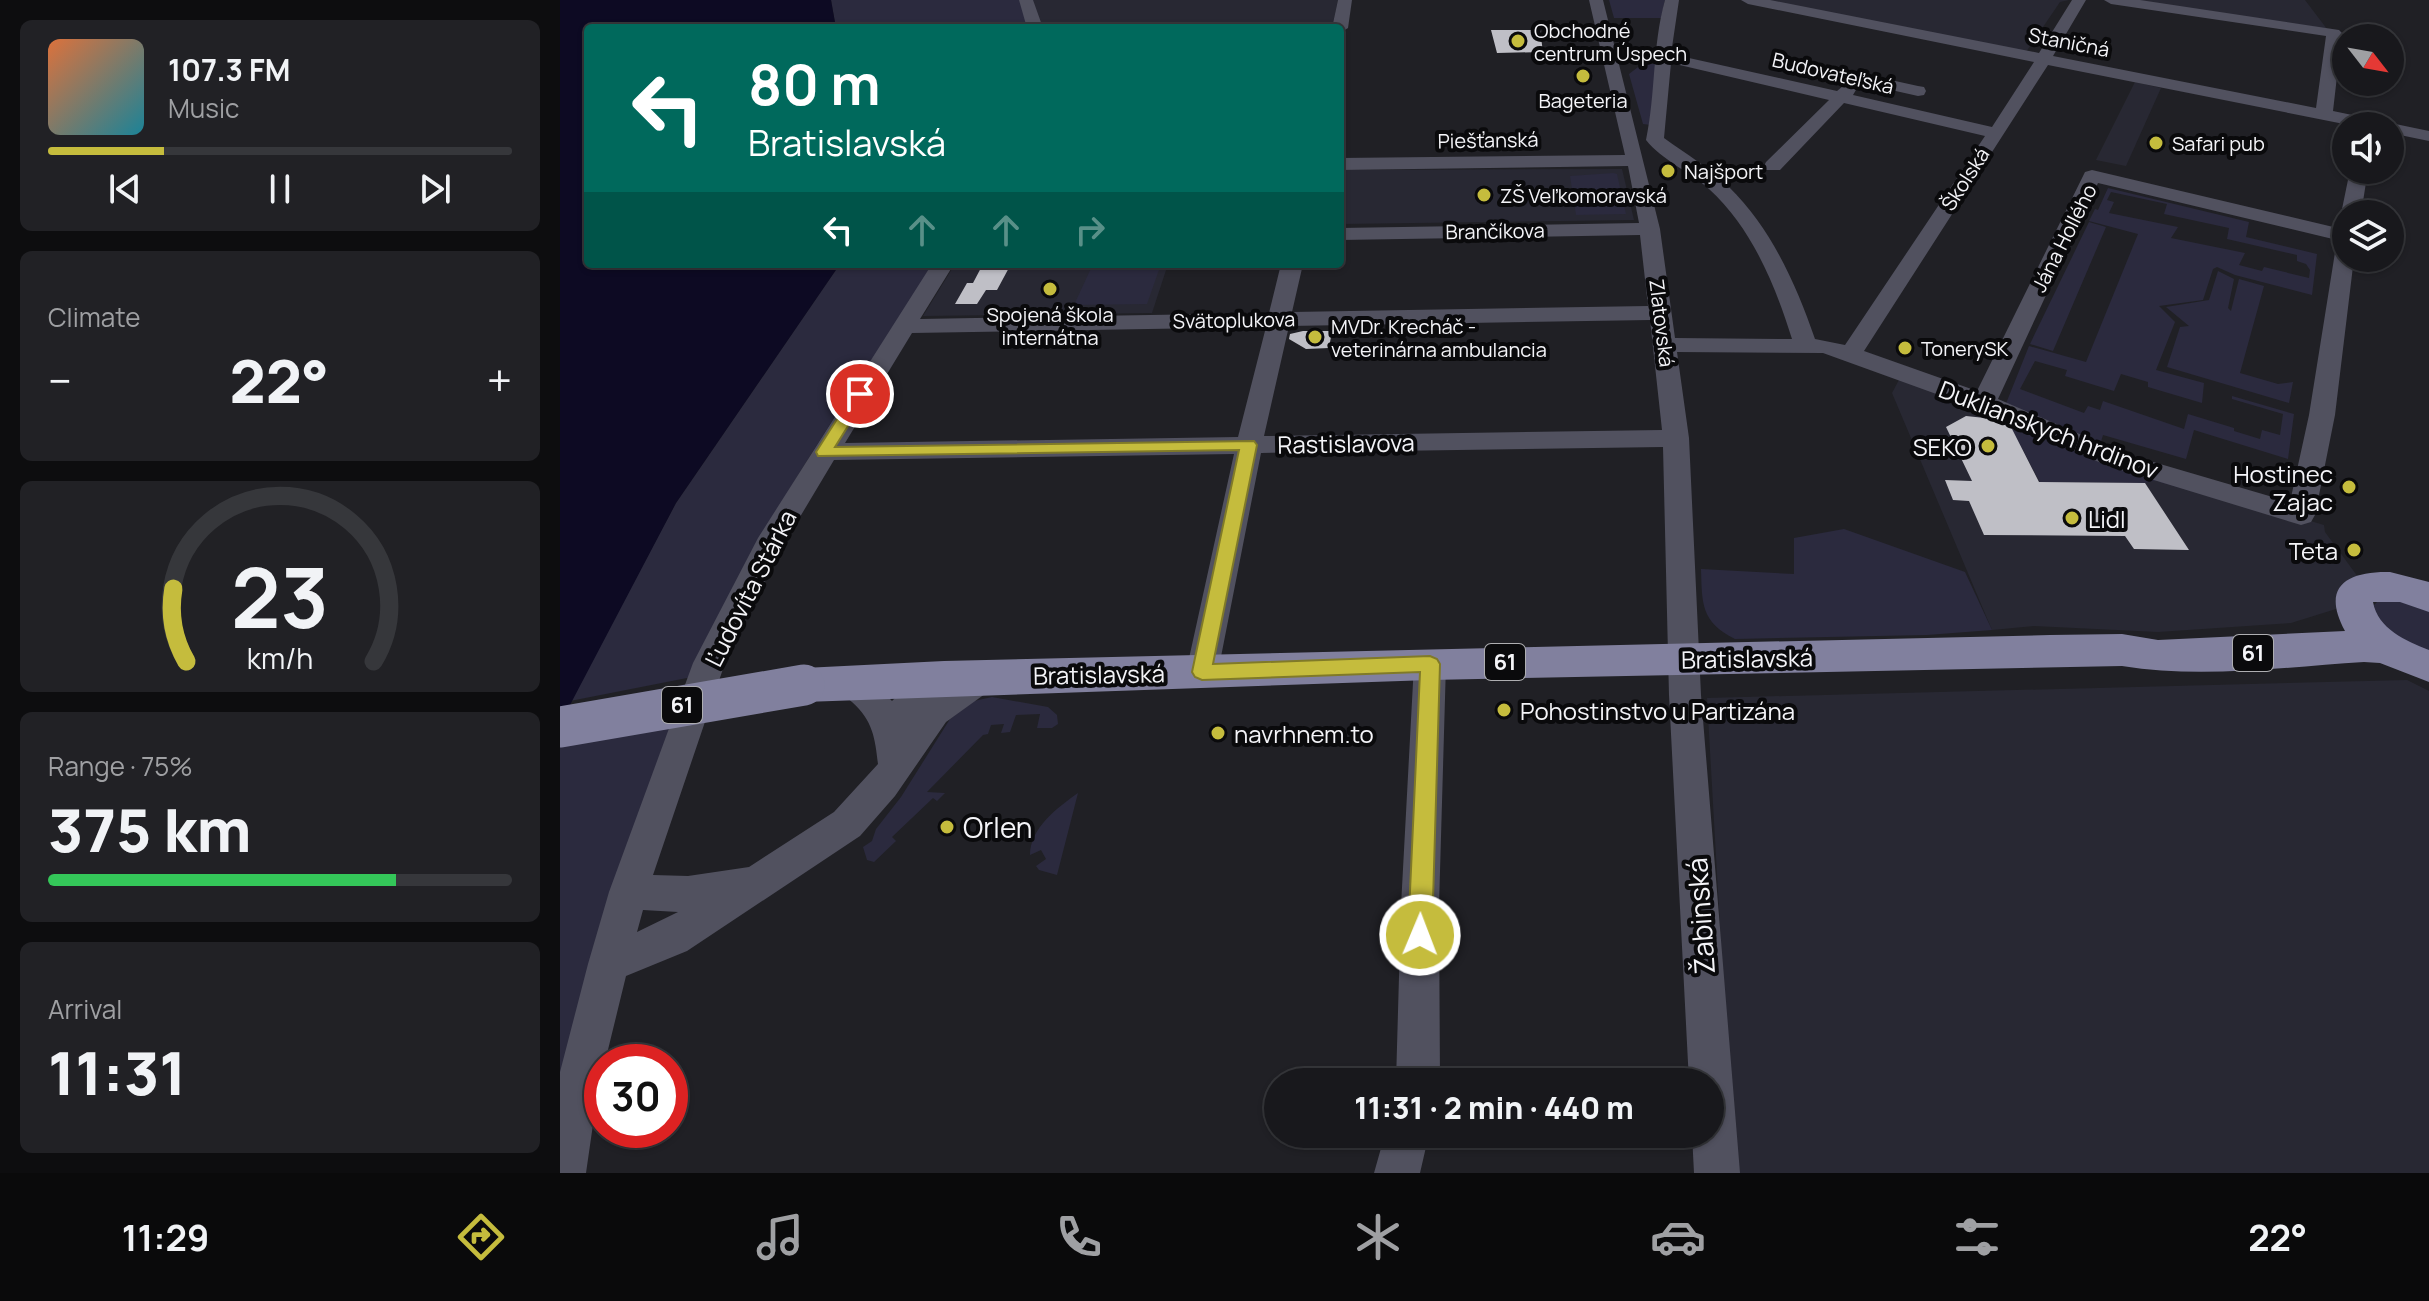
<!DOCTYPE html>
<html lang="en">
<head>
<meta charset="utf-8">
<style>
	:root { --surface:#18181c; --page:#212125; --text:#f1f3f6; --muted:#9fa0a3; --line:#36373b; --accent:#c5bc3d }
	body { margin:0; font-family:Manrope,sans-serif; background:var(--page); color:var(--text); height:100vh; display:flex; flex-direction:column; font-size:30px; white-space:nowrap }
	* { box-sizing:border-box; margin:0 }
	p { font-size:26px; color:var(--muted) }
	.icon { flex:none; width:44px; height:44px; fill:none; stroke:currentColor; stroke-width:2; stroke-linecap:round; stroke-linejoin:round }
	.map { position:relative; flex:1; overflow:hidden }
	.side { display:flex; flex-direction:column; gap:20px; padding:20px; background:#0d0d0f; width:560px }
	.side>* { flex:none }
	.top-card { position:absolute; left:24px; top:24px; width:760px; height:244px; border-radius:8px; box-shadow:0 2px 6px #0004,0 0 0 2px var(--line); background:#00695c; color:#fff; overflow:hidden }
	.needle { width:52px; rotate:121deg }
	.controls { position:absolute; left:1772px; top:24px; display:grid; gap:16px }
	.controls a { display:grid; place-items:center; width:72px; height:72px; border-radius:50%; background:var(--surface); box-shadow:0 2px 6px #0004,0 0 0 2px var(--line); font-size:40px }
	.speed { position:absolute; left:24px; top:1044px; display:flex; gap:16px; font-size:40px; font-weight:700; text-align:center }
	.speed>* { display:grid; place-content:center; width:104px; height:104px; border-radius:50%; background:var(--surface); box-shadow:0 2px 6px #0004,0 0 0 2px var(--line); line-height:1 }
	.speed .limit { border:12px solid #d22; background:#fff; color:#111 }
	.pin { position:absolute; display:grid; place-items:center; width:68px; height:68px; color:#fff; margin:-34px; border:4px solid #fff; border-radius:50%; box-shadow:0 2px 8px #0007 }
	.me { position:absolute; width:88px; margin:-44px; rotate:1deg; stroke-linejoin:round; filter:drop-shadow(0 0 6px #0008) }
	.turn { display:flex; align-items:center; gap:28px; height:168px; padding:0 32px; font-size:36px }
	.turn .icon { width:104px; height:104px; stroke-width:2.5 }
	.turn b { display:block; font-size:56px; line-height:68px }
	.lanes { display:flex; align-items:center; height:76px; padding:0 32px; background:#0003; justify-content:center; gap:40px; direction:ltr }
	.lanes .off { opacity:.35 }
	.big { font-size:60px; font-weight:800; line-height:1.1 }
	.side .card { flex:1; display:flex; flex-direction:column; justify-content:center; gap:12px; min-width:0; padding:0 28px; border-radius:12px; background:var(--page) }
	.side .dial { align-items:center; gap:0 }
	.dial svg { height:208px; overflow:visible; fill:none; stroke:var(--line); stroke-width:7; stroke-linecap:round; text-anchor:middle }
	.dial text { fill:var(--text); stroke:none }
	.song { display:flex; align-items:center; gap:24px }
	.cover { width:96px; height:96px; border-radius:12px; background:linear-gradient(135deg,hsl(20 70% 55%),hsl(190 70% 35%)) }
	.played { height:8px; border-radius:4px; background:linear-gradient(90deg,var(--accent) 25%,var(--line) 25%) }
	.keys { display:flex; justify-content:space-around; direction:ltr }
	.heat { display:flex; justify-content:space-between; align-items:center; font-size:44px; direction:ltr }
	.charge { height:12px; border-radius:6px; background:linear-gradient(90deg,#34c759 75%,var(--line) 0) }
	.trip { position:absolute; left:704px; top:1068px; width:460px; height:80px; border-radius:40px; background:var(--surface); box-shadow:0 2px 6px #0004,0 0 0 2px var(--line); font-weight:800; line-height:80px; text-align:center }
	.dock { display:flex; height:128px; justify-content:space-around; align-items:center; background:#0a0a0b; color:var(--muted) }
	.dock .icon { width:56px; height:56px }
	.dock .on { color:var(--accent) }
	.dock b { font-size:36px; color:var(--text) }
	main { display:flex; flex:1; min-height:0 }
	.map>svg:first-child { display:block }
	.built { fill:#282833 }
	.green { fill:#2b2a3e; fill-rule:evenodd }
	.water { fill:#0d0a23 }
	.building { fill:#bfbfc6 }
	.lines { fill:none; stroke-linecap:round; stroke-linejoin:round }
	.minor { fill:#51515f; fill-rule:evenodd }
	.major { fill:#81809e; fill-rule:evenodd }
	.major-bridge { stroke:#81809e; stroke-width:41 }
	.route { fill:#c5bc3d; stroke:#807a28; stroke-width:2 }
	.poi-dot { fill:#c5bc3d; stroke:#0a0a0c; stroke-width:3 }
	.labels { text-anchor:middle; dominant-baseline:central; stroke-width:8; stroke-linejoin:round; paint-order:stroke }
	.far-poi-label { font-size:20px; fill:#f4f4f8; stroke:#0a0a0c; text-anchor:start }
	.far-street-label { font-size:20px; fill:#f4f4f8; stroke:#0a0a0c }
	.shield { fill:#0a0a0c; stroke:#aeaeb1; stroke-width:2 }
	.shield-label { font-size:22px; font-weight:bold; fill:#f4f4f8 }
	.street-label { font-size:24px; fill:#f4f4f8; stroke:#0a0a0c }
	.poi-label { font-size:24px; fill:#f4f4f8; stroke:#0a0a0c; text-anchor:end }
	.near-poi-label { font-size:28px; fill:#f4f4f8; stroke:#0a0a0c; text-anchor:start }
	.near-street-label { font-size:28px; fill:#f4f4f8; stroke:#0a0a0c }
</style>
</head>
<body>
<main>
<section class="side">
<div class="card">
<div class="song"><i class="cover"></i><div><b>107.3 FM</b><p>Music</p></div></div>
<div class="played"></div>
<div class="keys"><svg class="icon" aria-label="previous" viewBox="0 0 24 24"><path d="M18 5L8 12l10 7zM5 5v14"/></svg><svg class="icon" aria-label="pause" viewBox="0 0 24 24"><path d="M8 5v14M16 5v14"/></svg><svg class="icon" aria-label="next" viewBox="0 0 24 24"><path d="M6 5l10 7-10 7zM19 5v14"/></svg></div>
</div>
<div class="card"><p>Climate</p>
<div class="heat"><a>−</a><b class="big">22°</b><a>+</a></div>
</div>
<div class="card dial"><svg viewBox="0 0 100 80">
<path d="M14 69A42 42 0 1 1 86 69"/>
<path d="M14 69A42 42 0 0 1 9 41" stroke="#c5bc3d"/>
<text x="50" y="56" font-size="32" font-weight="700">23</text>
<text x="50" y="72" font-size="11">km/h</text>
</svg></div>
<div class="card"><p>Range · 75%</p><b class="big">375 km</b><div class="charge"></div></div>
<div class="card"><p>Arrival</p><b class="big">11:31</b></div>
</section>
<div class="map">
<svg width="1869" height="1173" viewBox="0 0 1869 1173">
	<rect width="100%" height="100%" fill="#202025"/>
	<path class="built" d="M462 0H778L772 28H472Z
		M1204 0H1509L1500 2 1466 52Z
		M1566 0H1745L1767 29Z
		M1575 82 1601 88 1566 166 1536 160Z
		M1062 169 1074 220 780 224V170Z
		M395 264H608L592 313 363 316Z
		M1340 378 1604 478 1764 525 1765 532 1798 577 1776 609 1731 623 1598 632 1474 626 1432 630 1332 393Z
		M1847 680 1869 691V1173H1174L1147 698Z"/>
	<path class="green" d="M271 0H462L472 28H276Z
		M1049 0H1105L1101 18H1054Z
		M1082 64H1097L1091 125 1083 124 1069 74Z
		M1053 173 1057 174 1066 214 1016 215 1010 176Z
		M1548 188 1689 222 1686 237 1757 254 1752 295 1675 275 1657 267 1653 269 1643 300 1599 306 1615 322 1596 370 1644 383 1642 403 1588 387V382L1561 374 1554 391 1505 376 1507 370 1475 361 1460 389 1524 413 1528 406 1540 410 1543 401 1624 429 1628 414 1674 428V431L1700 439 1702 430 1720 435 1723 414 1672 399V396L1734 414 1728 459 1634 430 1626 459 1543 435 1539 448 1445 406 1469 346 1526 362 1578 234 1529 221 1535 209 1538 210ZM1551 192 1607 204 1604 214 1669 228 1667 239 1737 255V261L1746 264 1750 270 1749 278 1704 267 1702 271 1679 265 1685 253 1611 238 1618 227 1549 213 1554 202 1547 200Z
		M1529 222 1546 227 1493 351 1470 344Z
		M280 264H374C288 399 194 529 132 677L10 701 116 503Z
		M533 264H601L587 304 514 305Z
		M1658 271 1674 279 1668 308 1671 311 1679 279 1704 286 1680 373 1718 384 1733 382 1729 403 1607 367 1620 327 1629 326 1606 307 1649 300Z
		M1449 415 1527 454 1604 478 1599 481 1756 525 1599 482 1598 480 1585 483 1480 482 1450 426Z
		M1284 529 1405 572 1432 630 1367 635 1175 639C1141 622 1142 604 1141 569L1234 574V538Z
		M1830 598 1869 610V653L1828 637 1812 607 1818 601Z
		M432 697 488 707 497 715 498 724 492 728H477L480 714 456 715 450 732 441 733 444 724 431 725 428 734 423 735 367 792 385 793 377 801 373 798 332 837 336 841 314 862 307 860 303 847 312 841 316 829 341 797 390 719 414 701Z
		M111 726 0 1093V746Z
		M518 793 497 875 479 870 476 866 486 859 481 850 470 855C470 828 497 808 518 793Z"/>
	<path class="water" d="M0 0H271L276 28H28V264H280L116 503 0 724Z"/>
	<path class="building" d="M931 30H980L983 52 937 53Z
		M423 264H451L437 290H426L417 304H395L407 283H413Z
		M743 331H772L769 348 746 349 729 339 730 334Z
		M1406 416 1425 418 1451 427 1479 482 1585 483 1629 550 1574 549 1565 536 1424 535 1409 501 1393 500 1385 480 1412 481 1386 427Z"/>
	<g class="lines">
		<path class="minor" d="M459 0H473L483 28H467Z
			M778 0H792L788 28 780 33V28H772Z
			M1029 0H1043L1100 229 1115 338 1232 339C1215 285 1192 228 1149 189 1130 172 1102 160 1086 140 1096 92 1092 47 1105 0H1119L1111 54 1277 91 1289 81 1229 67 1227 64 1235 59 1358 86 1364 87 1366 91 1364 95 1358 96 1300 83 1293 95 1432 127 1474 62 1188 4 1181 0H1210L1479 53 1512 0H1526L1493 56 1756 108 1766 36 1551 4 1544 0H1580L1779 30 1782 33 1773 111 1869 131V141L1830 133V126H1794L1488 65 1304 351 1417 391 1525 172 1532 170 1786 230V258H1794L1775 415 1755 515 1751 522 1741 525 1548 466 1415 408 1263 353 1117 352 1129 438 1141 695 1180 1173H1134L1132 1134H1150V1082H1129L1109 695 1103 447 701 453 658 672 653 681 642 685 631 681 626 672 674 454 274 460 222 547 165 663 93 875 128 876 189 867 274 812 318 764C315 738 313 721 292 702 283 694 275 692 270 681L275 672C299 664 316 684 332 701 348 685 371 661 395 669L400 677 425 664 436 668 441 677 436 686 386 722 335 796 300 836 127 951 66 976 45 1062H42L26 1173H0V1072L28 964 49 892 133 663 198 538 372 264H394L360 319 709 313 721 264H743L732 312 1088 306 1080 235 780 240V228L1079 223 1068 166 780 170V158L1065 155ZM1111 63 1269 100 1206 162 1204 166 1206 170H1220L1284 103 1425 136 1285 345 1255 339C1236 284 1211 228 1169 187 1150 168 1126 154 1104 138ZM1538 183 1777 240 1749 415 1730 502 1566 454 1438 399ZM1090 320 1102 430 704 436 729 326ZM706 327 678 437 285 443 352 333ZM83 910 118 912 77 932Z
			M1790 170H1808L1801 214H1786V219L1781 214Z
			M870 651 881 655 886 664 879 906 880 1082H836L841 906 854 664 859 655Z
			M825 1134H869L860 1173H814Z"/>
		<path class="major" d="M1830 572 1869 582V612L1840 602H1813C1818 629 1846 641 1869 650V682L1820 663 1804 662C1724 667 1641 679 1562 666L870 680 244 702 229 697 223 685 229 673 244 668 384 661 1490 635 1562 634 1598 640 1785 631C1761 587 1786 571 1830 572Z"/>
		<path class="major-bridge" d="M0 727 244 685"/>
	</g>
	<path class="route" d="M300 389 308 394 275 447 694 441 697 445 653 664 870 656 877 659 880 664 872 935 868 943 860 947 851 943 848 935 860 672 642 680 635 677 632 672 679 450 258 456 256 452 295 391Z"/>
	<g class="poi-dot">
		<circle cx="958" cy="41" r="8"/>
		<circle cx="1023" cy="76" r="8"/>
		<circle cx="1596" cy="143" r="8"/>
		<circle cx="1108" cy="171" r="8"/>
		<circle cx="924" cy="195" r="8"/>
		<circle cx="490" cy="289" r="8"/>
		<circle cx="755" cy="337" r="8"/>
		<circle cx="1345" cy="348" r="8"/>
		<circle cx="1428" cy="446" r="8"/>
		<circle cx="1789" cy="487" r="8"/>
		<circle cx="1512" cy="518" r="8"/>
		<circle cx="1794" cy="550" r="8"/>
		<circle cx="944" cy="710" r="8"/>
		<circle cx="658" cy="733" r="8"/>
		<circle cx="387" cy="827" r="8"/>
	</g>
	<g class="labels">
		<g class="far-poi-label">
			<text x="974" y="30">Obchodné<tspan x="974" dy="23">centrum Úspech</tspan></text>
			<text x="1023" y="100" text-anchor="middle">Bageteria</text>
			<text x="1612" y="143">Safari pub</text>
			<text x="1124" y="171">Najšport</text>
			<text x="940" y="195">ZŠ Veľkomoravská</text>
			<text x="490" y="314" text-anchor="middle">Spojená škola<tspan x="490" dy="23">internátna</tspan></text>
			<text x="771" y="326">MVDr. Krecháč -<tspan x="771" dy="23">veterinárna ambulancia</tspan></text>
			<text x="1361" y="348">TonerySK</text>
		</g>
		<g class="far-street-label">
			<text transform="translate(1509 42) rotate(11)">Staničná</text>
			<text transform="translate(1273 73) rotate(13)">Budovateľská</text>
			<text transform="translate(928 140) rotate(-1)">Piešťanská</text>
			<text transform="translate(1405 179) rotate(-57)">Školská</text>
			<text transform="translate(935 231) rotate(-1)">Brančíkova</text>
			<text transform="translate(1504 238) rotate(-63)">Jána Hollého</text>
			<text transform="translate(674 320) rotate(-1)">Svätoplukova</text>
			<text transform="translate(1102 323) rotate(83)">Zlatovská</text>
		</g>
		<g class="shield">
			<rect x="1673" y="635" width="40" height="36" rx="6"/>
			<rect x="925" y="644" width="40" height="36" rx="6"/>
			<rect x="102" y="687" width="40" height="36" rx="6"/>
		</g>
		<g class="shield-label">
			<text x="1693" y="653">61</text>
			<text x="945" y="662">61</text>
			<text x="122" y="705">61</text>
		</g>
		<g class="street-label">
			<text transform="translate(1489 429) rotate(21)">Duklianskych hrdinov</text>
			<text transform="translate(786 443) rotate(-1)">Rastislavova</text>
			<text transform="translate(190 588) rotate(-63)">Ľudovíta Stárka</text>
			<text transform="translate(1187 658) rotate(-1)">Bratislavská</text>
			<text transform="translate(539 674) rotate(-1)">Bratislavská</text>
		</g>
		<g class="poi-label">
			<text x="1412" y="446">SEKO</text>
			<text x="1773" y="473">Hostinec<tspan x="1773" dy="28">Zajac</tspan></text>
			<text x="1528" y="518" text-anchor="start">Lidl</text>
			<text x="1778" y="550">Teta</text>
			<text x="960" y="710" text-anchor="start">Pohostinstvo u Partizána</text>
			<text x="674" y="733" text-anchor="start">navrhnem.to</text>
		</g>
		<g class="near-poi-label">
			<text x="403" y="827">Orlen</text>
		</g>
		<g class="near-street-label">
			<text transform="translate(1140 916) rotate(-94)">Žabinská</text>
		</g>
	</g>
</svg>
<div class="controls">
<a><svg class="needle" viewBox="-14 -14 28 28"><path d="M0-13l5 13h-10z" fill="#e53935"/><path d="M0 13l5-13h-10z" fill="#9fa0a3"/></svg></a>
<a><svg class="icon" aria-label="sound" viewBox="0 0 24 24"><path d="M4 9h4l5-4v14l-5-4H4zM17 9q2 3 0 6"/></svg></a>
<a><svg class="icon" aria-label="layers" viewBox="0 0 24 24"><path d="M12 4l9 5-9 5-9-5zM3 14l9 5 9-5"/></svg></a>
</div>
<div class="speed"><div class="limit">30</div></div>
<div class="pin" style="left:300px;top:394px;background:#d93025"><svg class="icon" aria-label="arrive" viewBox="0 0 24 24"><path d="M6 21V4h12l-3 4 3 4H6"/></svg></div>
<svg class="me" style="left:860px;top:935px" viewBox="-20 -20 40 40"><circle r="17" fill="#c5bc3d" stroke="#fff" stroke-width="3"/><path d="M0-11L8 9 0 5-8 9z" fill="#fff"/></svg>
<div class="trip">11:31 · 2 min · 440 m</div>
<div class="top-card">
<div class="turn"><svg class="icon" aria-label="left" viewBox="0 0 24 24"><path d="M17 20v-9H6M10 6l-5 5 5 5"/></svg><div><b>80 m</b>Bratislavská</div></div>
<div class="lanes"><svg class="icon" aria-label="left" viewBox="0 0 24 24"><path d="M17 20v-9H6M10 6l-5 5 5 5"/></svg><svg class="icon off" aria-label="ahead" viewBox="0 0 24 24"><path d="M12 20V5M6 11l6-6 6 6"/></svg><svg class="icon off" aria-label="ahead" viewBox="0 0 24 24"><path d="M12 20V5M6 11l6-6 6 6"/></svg><svg class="icon off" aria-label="right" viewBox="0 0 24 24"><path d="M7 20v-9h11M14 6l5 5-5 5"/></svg></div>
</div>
</div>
</main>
<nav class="dock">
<b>11:29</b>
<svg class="icon on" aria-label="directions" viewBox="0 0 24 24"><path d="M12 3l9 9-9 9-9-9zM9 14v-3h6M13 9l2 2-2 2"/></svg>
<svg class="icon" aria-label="music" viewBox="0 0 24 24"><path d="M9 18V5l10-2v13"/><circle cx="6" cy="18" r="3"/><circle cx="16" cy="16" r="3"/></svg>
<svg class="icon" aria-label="phone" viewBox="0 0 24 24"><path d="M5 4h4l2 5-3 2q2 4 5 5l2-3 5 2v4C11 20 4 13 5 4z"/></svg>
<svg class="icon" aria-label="climate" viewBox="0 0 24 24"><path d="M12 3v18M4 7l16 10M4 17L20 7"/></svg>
<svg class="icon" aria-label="car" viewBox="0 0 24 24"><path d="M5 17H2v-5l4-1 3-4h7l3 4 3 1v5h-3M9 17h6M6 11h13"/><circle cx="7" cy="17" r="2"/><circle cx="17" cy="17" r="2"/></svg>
<svg class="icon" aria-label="filters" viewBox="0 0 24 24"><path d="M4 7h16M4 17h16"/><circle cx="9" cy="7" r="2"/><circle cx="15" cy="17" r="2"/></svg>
<b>22°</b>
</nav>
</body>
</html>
